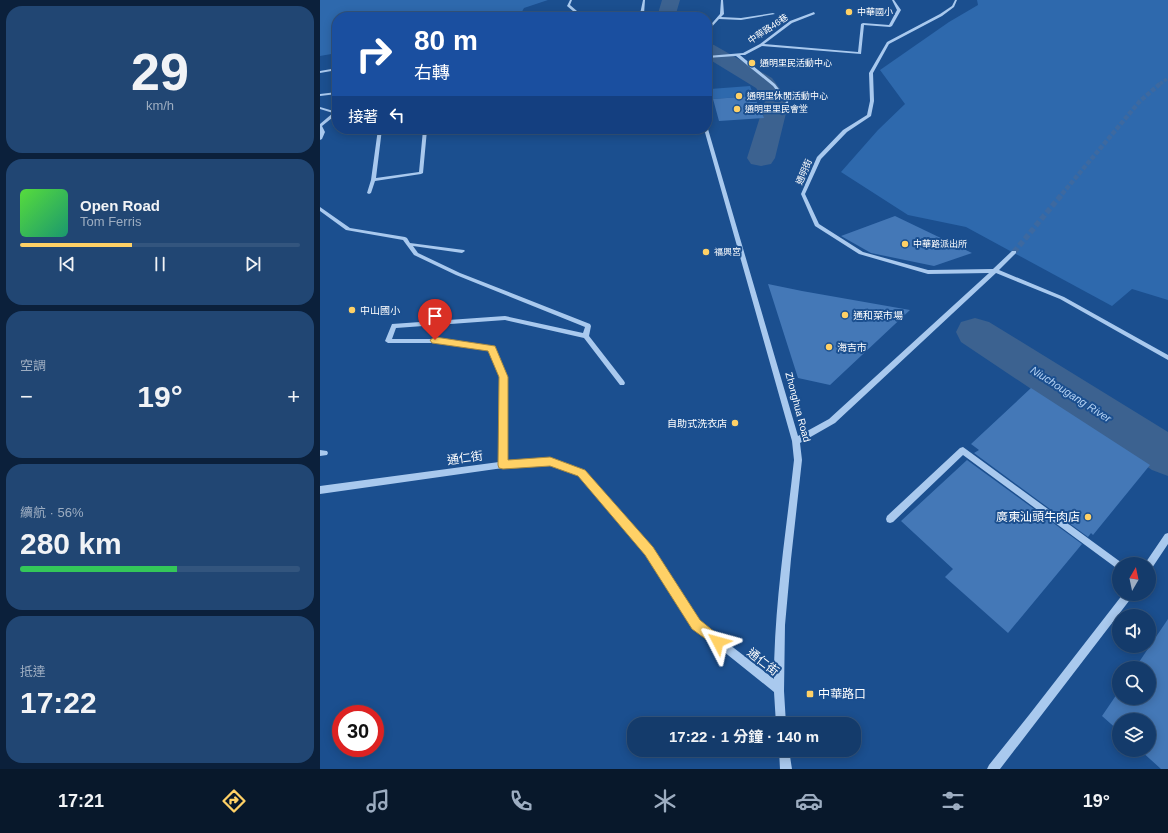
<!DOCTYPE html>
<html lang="zh-TW">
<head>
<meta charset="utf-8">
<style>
	:root { --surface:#143b6b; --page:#214673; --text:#f1f3f6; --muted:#9dadc1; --line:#33557e; --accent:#ffd166 }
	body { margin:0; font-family:Arial,"Noto Sans TC",sans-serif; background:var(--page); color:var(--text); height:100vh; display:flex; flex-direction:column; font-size:15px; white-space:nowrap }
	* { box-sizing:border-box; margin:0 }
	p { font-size:13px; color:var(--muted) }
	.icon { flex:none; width:22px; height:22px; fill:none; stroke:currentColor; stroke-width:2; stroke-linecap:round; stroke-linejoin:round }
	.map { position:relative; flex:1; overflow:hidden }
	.side { display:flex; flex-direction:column; gap:6px; padding:6px; background:#0b203b; width:320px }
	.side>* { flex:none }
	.top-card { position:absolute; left:12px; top:12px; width:380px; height:122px; border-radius:16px; box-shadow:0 2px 10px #0003,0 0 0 1px var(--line); background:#1a4fa0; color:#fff; overflow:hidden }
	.needle { width:26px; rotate:9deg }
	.fabs { position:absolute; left:792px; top:557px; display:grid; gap:8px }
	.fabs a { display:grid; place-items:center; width:44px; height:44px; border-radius:50%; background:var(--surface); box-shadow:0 2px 10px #0003,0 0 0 1px var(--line); font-size:20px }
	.speed { position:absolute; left:12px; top:705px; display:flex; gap:8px; font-size:20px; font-weight:700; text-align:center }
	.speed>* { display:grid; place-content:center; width:52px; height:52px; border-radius:50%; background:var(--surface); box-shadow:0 2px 10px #0003,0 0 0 1px var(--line); line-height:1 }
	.speed .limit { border:6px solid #d22; background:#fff; color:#111 }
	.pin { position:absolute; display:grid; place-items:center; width:34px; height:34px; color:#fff; margin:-41px -17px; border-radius:50% 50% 50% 0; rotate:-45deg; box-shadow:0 0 4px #0007 }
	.pin .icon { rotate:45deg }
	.me { position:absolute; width:44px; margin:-22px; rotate:309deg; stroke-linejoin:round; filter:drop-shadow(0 0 3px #0008) }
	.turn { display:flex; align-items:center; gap:14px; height:84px; padding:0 16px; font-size:18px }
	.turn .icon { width:52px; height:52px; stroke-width:2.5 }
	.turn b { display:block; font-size:28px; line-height:34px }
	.then { display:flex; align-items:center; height:38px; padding:0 16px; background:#0003; gap:8px; font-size:15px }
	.big { font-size:30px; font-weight:700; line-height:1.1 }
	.side .widget { flex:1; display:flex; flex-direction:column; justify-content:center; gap:6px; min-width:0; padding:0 14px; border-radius:16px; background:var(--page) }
	.side .dial { align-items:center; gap:0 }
	.dial b { font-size:52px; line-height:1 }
	.song { display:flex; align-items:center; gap:12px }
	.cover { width:48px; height:48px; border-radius:6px; background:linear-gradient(135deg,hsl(110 70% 55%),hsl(160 70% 35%)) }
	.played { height:4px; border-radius:2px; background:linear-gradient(90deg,var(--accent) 40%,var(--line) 40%) }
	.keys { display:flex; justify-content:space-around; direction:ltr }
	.heat { display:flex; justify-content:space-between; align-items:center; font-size:22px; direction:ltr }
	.charge { height:6px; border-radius:3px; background:linear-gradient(90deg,#34c759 56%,var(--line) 0) }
	.trip { position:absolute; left:307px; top:717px; width:234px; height:40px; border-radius:16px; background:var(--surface); box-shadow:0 2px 10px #0003,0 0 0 1px var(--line); font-weight:700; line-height:40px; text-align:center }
	.menu { display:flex; height:64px; justify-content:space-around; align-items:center; background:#08182b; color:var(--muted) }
	.menu .icon { width:28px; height:28px }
	.menu .active { color:var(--accent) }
	.menu b { font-size:18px; color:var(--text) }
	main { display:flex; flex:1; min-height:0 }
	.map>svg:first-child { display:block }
	.green { fill:#2e69ad }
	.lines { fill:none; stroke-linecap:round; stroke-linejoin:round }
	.river { fill:#3c6290; fill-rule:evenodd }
	.building { fill:#4478b7 }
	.minor-tunnel-far2 { stroke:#3d69a0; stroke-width:3.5; stroke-dasharray:3.5 1.5; stroke-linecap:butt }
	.minor-tunnel-far1 { stroke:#3d69a0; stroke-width:4.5; stroke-dasharray:4.5 2; stroke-linecap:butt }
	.minor-tunnel { stroke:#3d69a0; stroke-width:5.5; stroke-dasharray:5.5 3; stroke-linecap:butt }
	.minor { fill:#a9c9ee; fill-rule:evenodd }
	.route { fill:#ffd166; stroke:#a68842 }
	.poi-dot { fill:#ffd166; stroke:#1b4f8f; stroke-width:1.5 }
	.labels { text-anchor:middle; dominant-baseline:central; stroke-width:4; stroke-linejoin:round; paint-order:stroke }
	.far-poi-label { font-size:9px; fill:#fff; stroke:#1b4f8f; text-anchor:start }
	.far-street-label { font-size:9px; fill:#fff; stroke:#1b4f8f }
	.poi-label { font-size:10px; fill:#fff; stroke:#1b4f8f; text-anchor:start }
	.street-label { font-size:10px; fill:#fff; stroke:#1b4f8f }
	.water-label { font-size:11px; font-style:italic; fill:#b5d3f5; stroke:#1b4f8f }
	.near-street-label { font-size:12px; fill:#fff; stroke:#1b4f8f }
	.near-poi-label { font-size:12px; fill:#fff; stroke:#1b4f8f; text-anchor:end }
</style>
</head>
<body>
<main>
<section class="side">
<div class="widget dial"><b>29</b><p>km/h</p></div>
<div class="widget">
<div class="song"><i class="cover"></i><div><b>Open Road</b><p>Tom Ferris</p></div></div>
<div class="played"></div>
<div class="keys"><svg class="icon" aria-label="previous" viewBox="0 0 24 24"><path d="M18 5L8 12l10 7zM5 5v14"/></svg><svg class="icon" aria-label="pause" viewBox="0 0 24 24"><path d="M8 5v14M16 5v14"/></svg><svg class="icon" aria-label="next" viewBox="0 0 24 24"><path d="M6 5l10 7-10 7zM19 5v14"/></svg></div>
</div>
<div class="widget"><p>空調</p>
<div class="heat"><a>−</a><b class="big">19°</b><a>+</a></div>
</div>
<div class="widget"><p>續航 · 56%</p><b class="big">280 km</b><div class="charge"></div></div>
<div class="widget"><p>抵達</p><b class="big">17:22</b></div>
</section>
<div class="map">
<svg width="848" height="769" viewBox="0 0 848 769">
	<rect width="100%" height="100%" fill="#1b4f8f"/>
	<path class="green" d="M0 0H228L204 8 199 17H17V53L0 56Z
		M657 0H848V300L812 289 792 306 646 227 588 215 521 172 558 130 585 104 560 70 629 22 658 5Z
		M430 86 434 96 393 99 390 89Z"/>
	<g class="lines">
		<path class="river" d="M342 0H360L355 17H337Z
			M387 43 394 45 452 78 469 101 455 158 451 164 441 166 431 164 427 158 445 101 436 88 387 58Z
			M655 318 669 322 848 432V476L832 470 641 342 636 332 641 322Z"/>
	</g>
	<path class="building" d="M434 96 444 118 399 121 393 99Z
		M575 216 652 253 614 266 551 253 521 236Z
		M448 284 482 291 590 310 510 385 478 378Z
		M711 388 830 465 773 535 771 533 768 537 654 453 659 450 651 444Z
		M647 460 762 544 688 633 625 577 633 569 581 521Z
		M848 619V769H841L820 750H829V720H799V731L782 716 799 691V698H829V668H815Z"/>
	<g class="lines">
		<path class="minor-tunnel-far2" d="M840 84 848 78"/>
		<path class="minor-tunnel-far1" d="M742 194 820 101 841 83"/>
		<path class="minor-tunnel" d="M694 252 743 193"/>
		<path class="minor" d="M250 0H252L250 5 264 17H260L247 6Z
			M323 0H325L324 14 326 17H322L320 14Z
			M401 0H403L404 14 401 17 421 18 453 13 455 14 421 20 399 19 387 32V29L400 14Z
			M572 0H574L581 10 572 26 570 27 544 25 541 54 442 46 425 55H420L455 84 468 101V103H466L453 86 416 56 387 58V56L423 53 440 44 470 21 494 12 495 14 472 23 444 44 538 52 541 24 543 23 569 25 577 10Z
			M635 0H637L634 7 622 16 569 44 553 73 554 101 551 116 527 132 501 159 485 194 499 224 543 252 608 270 673 269 692 251H696V253L679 270 744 297 848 355V360L740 299 676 273 515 423 480 443 482 460 471 559 465 625 464 691 466 724H456L454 692 373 627 326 554 258 475 230 464 183 468 0 494V486L179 462 180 377 169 350 115 343H68L65 341 72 324 185 316 263 333 265 327 136 275 94 255 83 240 26 230 0 211V207L30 228 85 237 87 238 90 243 144 250 145 251 142 253 93 246 98 253 140 273 270 324 271 326 269 336 304 381 305 383 304 385H300L264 338 185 320 76 328 72 339H115L174 346 186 377 187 461 230 458 264 471 332 548 379 621 454 679C454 606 466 533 474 460L472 441 384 129H387V128L388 129 478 436 509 419 669 273 608 274 539 254 495 226 481 194 497 157 523 130 547 115 550 101 549 73 567 42 620 14 632 6Z
			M17 68V70L0 73V71Z
			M387 73 389 74 393 88H387V86H390L387 79Z
			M17 92V94L0 96V94Z
			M0 107 17 112V114L2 126 5 132 2 139 0 140V124L13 113 0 109Z
			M58 129H62L56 178 99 172 103 130 106 129 107 130 103 173 101 174 55 181 51 193 49 194 47 193 51 180Z
			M251 129H269L267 130 218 134 216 133 218 132Z
			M643 447 802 563 803 564H799V570L643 455 573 522 570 523 567 522 566 519 567 516 640 448Z
			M0 450 7 451 8 453 7 455 0 456Z
			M848 533V544L832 568 829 569V564H825L826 562 845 534Z
			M803 594H814L812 597 680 769H667L669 765 709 715Z
			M459 750H469L472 769H460Z"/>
	</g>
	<path class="route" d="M115 337 175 346 188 377V460L230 457 265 470 333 547 380 620 402 638 404 642 402 646 398 648 372 629 325 555 258 476 230 466 183 469 179 468 178 465 179 377 168 351 112 343 110 340Z"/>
	<g class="poi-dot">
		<circle cx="529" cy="12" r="4"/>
		<circle cx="432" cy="63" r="4"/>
		<circle cx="419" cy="96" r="4"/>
		<circle cx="417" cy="109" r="4"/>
		<circle cx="585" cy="244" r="4"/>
		<circle cx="386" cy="252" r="4"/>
		<circle cx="32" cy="310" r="4"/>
		<circle cx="525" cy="315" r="4"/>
		<circle cx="509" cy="347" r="4"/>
		<circle cx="415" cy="423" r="4"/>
		<circle cx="768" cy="517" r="4"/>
		<rect x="486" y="690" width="8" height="8" rx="2"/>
	</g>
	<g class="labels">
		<g class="far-poi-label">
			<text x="537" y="12">中華國小</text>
			<text x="440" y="63">通明里民活動中心</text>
			<text x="427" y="96">通明里休閒活動中心</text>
			<text x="425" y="109">通明里里民會堂</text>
			<text x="593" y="244">中華路派出所</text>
			<text x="394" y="252">福興宮</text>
		</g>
		<g class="far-street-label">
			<text transform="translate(448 29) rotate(-34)">中華路46巷</text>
			<text transform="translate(484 172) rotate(-67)">通明街</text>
		</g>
		<g class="poi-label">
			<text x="40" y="310">中山國小</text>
			<text x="533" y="315">通和菜市場</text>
			<text x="517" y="347">海吉市</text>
			<text x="407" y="423" text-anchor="end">自助式洗衣店</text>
		</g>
		<g class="street-label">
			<text transform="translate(478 407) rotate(75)">Zhonghua Road</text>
		</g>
		<g class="water-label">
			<text transform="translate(751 394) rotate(33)">Niuchougang River</text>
		</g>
		<g class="near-street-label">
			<text transform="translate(145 458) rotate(-8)">通仁街</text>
			<text transform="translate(443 662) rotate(38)">通仁街</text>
		</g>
		<g class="near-poi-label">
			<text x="760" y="517">廣東汕頭牛肉店</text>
			<text x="498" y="694" text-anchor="start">中華路口</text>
		</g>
	</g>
</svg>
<div class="fabs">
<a><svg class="needle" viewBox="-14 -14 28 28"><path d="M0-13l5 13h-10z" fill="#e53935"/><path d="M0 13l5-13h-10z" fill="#9dadc1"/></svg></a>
<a><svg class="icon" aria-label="sound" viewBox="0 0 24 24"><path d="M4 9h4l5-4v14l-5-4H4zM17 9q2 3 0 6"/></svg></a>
<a><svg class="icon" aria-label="search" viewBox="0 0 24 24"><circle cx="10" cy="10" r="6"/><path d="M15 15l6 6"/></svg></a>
<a><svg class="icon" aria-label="layers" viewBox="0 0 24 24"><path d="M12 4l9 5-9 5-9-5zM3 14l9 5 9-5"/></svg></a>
</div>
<div class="speed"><div class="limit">30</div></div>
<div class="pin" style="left:115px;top:340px;background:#d93025"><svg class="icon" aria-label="arrive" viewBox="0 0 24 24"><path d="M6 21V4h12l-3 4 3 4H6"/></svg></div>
<svg class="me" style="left:398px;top:642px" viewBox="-20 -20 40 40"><path d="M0-17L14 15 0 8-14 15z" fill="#ffd166" stroke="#fff" stroke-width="4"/></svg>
<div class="trip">17:22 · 1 分鐘 · 140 m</div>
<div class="top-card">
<div class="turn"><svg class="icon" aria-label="right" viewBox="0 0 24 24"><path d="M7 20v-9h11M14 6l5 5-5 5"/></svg><div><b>80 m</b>右轉</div></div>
<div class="then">接著<svg class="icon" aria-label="left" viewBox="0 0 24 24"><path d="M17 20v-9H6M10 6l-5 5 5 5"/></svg></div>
</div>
</div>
</main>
<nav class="menu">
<b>17:21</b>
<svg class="icon active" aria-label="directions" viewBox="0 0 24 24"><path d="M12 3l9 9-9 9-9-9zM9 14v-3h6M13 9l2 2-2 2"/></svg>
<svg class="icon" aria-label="music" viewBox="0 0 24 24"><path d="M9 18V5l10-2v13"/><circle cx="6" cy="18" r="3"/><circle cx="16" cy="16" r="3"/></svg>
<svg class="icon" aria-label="phone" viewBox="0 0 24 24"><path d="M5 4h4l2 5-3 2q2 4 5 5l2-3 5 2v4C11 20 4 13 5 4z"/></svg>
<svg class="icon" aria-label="climate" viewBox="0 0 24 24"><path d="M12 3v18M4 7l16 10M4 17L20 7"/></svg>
<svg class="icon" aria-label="car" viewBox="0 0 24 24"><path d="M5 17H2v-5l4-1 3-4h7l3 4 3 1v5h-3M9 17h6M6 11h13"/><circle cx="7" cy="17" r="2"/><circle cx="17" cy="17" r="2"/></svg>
<svg class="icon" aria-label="filters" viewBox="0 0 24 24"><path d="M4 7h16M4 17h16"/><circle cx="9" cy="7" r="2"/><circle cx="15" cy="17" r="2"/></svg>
<b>19°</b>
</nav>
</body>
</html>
